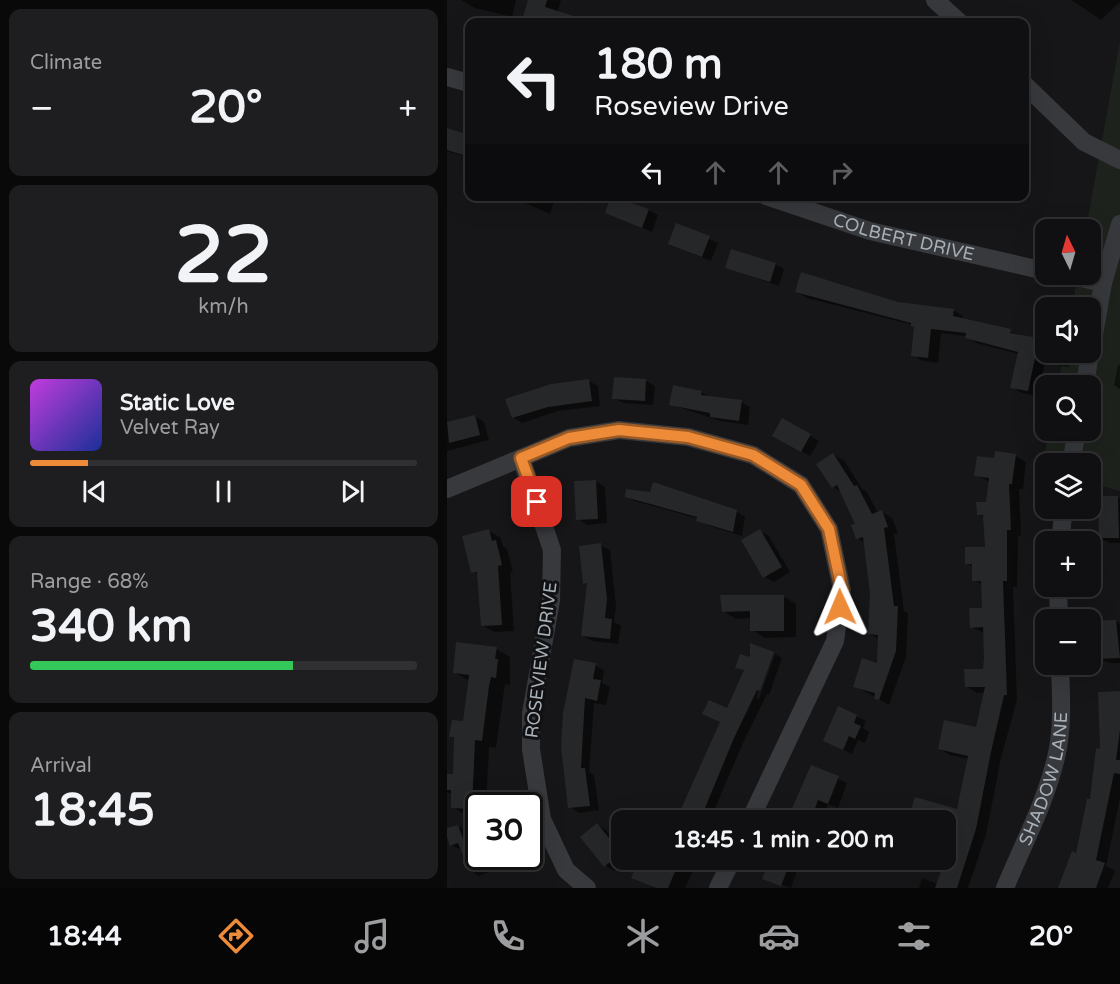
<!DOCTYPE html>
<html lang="en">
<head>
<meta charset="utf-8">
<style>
	:root { --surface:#101012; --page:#1e1e20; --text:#f1f3f6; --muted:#9c9d9f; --line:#303032; --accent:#ed8b39 }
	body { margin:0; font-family:"Varela Round",sans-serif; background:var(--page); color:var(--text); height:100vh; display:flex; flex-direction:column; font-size:22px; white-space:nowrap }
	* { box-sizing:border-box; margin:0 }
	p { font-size:20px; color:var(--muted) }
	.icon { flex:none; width:33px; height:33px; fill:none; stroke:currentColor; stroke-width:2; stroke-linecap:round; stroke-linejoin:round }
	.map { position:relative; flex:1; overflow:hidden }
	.sheet { display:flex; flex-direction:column; gap:9px; padding:9px; background:#09090a; width:447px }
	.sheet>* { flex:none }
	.hud { position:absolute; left:18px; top:18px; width:564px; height:183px; border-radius:12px; box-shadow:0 6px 24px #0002,0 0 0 2px var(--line); background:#101012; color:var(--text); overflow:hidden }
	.needle { width:39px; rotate:355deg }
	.fabs { position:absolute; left:588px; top:219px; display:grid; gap:12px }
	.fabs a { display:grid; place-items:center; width:66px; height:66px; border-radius:12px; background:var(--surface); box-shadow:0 6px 24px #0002,0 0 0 2px var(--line); font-size:30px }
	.speed { position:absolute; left:18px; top:792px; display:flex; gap:12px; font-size:30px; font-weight:700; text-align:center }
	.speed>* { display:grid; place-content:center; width:78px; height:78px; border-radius:50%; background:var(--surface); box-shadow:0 6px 24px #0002,0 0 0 2px var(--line); line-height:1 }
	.speed .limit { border:3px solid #111; border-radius:9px; background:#fff; color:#111 }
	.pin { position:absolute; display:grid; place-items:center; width:51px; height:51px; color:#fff; margin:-26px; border-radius:12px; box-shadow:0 3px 9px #0006 }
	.me { position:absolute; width:66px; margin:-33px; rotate:359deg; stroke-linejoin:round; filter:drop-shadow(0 0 4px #0008) }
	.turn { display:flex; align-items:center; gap:21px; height:126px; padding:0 30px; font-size:27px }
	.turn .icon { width:78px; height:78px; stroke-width:2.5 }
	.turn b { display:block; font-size:42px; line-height:51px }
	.lanes { display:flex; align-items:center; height:57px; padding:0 30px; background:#0003; justify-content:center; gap:30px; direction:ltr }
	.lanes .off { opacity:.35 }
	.big { font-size:45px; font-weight:800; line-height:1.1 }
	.sheet .widget { flex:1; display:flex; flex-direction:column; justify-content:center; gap:9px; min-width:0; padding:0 21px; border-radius:12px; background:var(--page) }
	.sheet .dial { align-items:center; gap:0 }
	.dial b { font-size:78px; line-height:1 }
	.song { display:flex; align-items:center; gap:18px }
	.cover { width:72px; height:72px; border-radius:9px; background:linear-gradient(135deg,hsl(290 70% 55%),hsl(230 70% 35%)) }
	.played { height:6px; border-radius:3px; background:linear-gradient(90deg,var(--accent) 15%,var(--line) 15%) }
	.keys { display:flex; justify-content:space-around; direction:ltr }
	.heat { display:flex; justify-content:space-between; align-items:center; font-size:33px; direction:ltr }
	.charge { height:9px; border-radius:4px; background:linear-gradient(90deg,#34c759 68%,var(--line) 0) }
	.trip { position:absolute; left:164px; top:810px; width:345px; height:60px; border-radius:12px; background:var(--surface); box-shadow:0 6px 24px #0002,0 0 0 2px var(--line); font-weight:800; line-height:60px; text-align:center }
	.dock { display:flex; height:96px; justify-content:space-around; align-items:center; background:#060607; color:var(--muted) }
	.dock .icon { width:42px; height:42px }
	.dock .on { color:var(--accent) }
	.dock b { font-size:27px; color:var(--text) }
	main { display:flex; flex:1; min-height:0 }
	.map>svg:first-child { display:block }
	.green { fill:#1d231c }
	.shadow { fill:#0007 }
	.building { fill:#262729 }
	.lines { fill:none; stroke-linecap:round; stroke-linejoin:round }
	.street { stroke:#37393d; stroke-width:18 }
	.route-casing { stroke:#9a5a25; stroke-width:15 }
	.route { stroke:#ed8b39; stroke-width:10 }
	.labels { text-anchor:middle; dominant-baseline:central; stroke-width:6; stroke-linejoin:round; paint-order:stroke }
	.street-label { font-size:18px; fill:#a8b0b8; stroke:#111113 }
</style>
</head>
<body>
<main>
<section class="sheet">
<div class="widget"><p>Climate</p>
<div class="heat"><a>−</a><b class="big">20°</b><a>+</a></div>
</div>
<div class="widget dial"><b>22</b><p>km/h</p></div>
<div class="widget">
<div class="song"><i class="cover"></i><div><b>Static Love</b><p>Velvet Ray</p></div></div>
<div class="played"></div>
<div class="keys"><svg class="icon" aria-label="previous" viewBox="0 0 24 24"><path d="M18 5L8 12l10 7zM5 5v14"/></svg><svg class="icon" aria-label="pause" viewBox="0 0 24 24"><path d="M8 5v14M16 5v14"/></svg><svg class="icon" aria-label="next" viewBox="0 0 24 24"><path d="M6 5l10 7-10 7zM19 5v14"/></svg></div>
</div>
<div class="widget"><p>Range · 68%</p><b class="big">340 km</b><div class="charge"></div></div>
<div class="widget"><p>Arrival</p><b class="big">18:45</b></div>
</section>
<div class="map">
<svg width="673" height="888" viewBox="0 0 673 888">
	<rect width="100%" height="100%" fill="#161618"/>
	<path class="green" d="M673 41V491L644 483V464H598V471L595 469 602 431 644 430V386L611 385 617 353 644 352V308L625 307 631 275 644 274V230L639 229Z"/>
	<path class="shadow" d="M14 0H69L65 17 28 8Z
		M82 0H114L110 13 135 22H82L76 19Z
		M624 0H673V2L654 20Z
		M0 130 22 137V158L0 151Z
		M78 196H109L103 214 76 202Z
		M114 196H139L136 204Z
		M202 210 211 215 205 232 160 212Z
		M230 225 271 243 264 261 232 248Z
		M328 264 337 269 332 286 280 268Z
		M350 292 506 310 516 316V319L598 341V352H625L622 367 598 363 591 396 575 393 565 387 572 354 529 343 518 336 494 333 491 363 476 361 466 355 469 327 466 325 360 298Z
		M671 365H673V389L667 385Z
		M142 381 151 386 153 406 111 411 75 423 66 417Z
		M199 381 208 386 206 405 176 403 167 398Z
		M254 392 263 397 294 402 303 407 301 425 273 421 223 404Z
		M28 416 37 422 42 440 0 451V424Z
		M336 420 372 441 363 456 327 435Z
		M386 455 397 460 415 489 420 492 431 513 435 512 445 518 451 533 447 534 457 611 461 613 459 657 442 705 408 686 431 665 432 639 423 634 425 594 418 543 411 538 410 524 396 493 386 487Z
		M569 456 579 462 576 489H572L574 535 571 536 570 587H566L570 700 554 758 539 835 521 888H472L475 878 491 884 500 855 498 820 476 816 466 810 511 811 522 759 503 755 493 749 530 728 538 692 530 693 519 686 538 670V633L524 627 536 609V585L527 580V567L520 563 539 549 538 518 531 514 540 503 543 482 529 475 549 460Z
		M148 481 158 487 160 523 140 525 131 519Z
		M179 496 289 511 298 517 295 536 260 525 252 519 188 501Z
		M670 497 673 499V543H663L653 538Z
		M42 531 54 538 56 546 60 549 66 572 63 573 67 631 47 632 35 625 32 575 26 572Z
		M313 531 322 536 343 572 327 582 317 577Z
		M153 545 163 550 169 605 167 622 174 626 171 644 145 641 136 636 142 585 137 583Z
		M336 596 349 604V637L318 638 305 630V618L289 619 276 611Z
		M669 621 673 624V663H662L652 658Z
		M49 649 63 657V685L58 684 49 748 42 747 39 806H32V815H19L5 807 6 795 0 792V775L7 776 9 739 4 736 17 723 22 681 7 672Z
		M325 653 309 698 312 699 328 654 335 658 322 695 320 694 296 743 263 820H212L215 810 233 816 298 671 290 667Z
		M148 665 157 670 155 683 163 687 159 705 147 703 142 772 147 775 152 810 132 813 123 807 115 747Z
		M673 693V798L659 866 668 871 661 888H612L630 855 655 750Z
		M392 708 419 721 416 728 422 732 418 743 411 740 405 754 378 741Z
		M364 767 400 783 391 808 381 804 375 820H343Z
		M150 825 159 830 174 849V860H181L167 871 158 865Z
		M11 826 20 831 32 856H46L50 869 32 876 23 870 15 850 4 845 0 833V830Z
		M194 860 204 863 205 860H224L246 871 238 888H207L186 877Z
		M323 860H354L344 888 317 878Z"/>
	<path class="building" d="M81 0H100L98 7 139 20V22H83L75 20Z
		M0 128 22 135V157L0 150Z
		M164 196 202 209 195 228 158 213Z
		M229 223 263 236 255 257 221 244Z
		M284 249 329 263 323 282 278 268Z
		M354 272 451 302 507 309 506 316 564 329 563 333 598 339V360L588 358 581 391 563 388 571 352 518 338 519 333 484 329 481 358 464 356 467 327 464 326V323L348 292Z
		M167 377 199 379 198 401 165 399Z
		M142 379 145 401 101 407 65 418 58 399 104 384Z
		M226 385 255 391 254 395 295 400 292 421 263 417V413L222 405Z
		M28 415 33 435 2 443 0 422Z
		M335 418 364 434 354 452 325 436Z
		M548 451 569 454 565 484H562L564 530H560V581H556L560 695H557L544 752 529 829 510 888H488L498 860V820L464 810 468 797 510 809 521 756 491 749 497 720 529 727 538 687H518L517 669H536L537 658 536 627 523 628 522 608H535L534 581H525V564H518V547H538L536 515H530L529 502H539L542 478 527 476 530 456 547 458Z
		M386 453 407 486 410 485 425 514 435 510 441 527 437 528 447 606H451L449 651 432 700 427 699 428 693 406 687 415 658 430 663 431 635 421 634 423 594 416 537 409 539 404 525 408 524 390 485 385 488 369 464Z
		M149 480 151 519 129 520 127 481Z
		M206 482 290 510 286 532 249 521 250 517 178 497 179 489 203 492Z
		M651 496H671L672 538H652Z
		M42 529 45 541 49 540 55 565 51 566 55 625 34 626 30 572 24 573 15 536Z
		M313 529 335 567 316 578 294 540Z
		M154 543 160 599 158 618 165 619 163 639 134 636 140 583 136 584 132 546Z
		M273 595H337V631H303V611L275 612Z
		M669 620 673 658 651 659 649 621Z
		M9 642 50 647 48 659H51L49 678 44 677 42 686 35 741 28 740 25 809 4 808V790H0V774H6L7 737H2L5 720 16 721 22 675 6 673Z
		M303 643 327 652 313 691 310 690 287 738 253 820H229L273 722 255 714 262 700 280 708 297 670 288 668 293 654 303 657Z
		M127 659 149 663 146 679 154 680 150 701 138 698 134 768H138L143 806 121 808 114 747 116 713Z
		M673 691V730L669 760H673V774L667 773 649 860 658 863 649 888H611L625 851 629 853 640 799H643L649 748 653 749 651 692Z
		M391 706 410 715 407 723 414 726 408 739 402 736 396 750 376 741Z
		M364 765 392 776 381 804 371 800 364 820H340Z
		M150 823 174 853 157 867 133 837Z
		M11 825 16 839 32 833V856L58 858 22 871 11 843 3 846 0 837V828Z
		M192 860H233L221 888H209L184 878Z
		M322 860H344L334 886 315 879Z"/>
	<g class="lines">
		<g class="street">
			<path d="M488 0 512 22"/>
			<path d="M0 77 22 83"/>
			<path d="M578 85 637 142 673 160"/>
			<path id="s1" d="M319 196 423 231 598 271"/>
			<path d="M616 274 656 283"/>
			<path d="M644 352 656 283 673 224"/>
			<path d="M638 386 643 352"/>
			<path d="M74 458 105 550 104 601 84 713V749L95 819 119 870 140 888"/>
			<path d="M624 464 630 430"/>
			<path d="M0 489 122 438 172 430 241 437 306 455 354 485 382 529 395 590 388 641 303 820"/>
			<path d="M613 542 617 508"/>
			<path d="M611 586 612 620"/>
			<path d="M271 888 285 860"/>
			<path id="s2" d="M558 888C576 844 600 800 610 753 616 725 614 693 613 664"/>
		</g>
	</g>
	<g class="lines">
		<g class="route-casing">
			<path id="route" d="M90 502 74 458 122 438 172 430 241 437 306 455 354 485 382 529 395 590 393 607"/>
		</g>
		<use href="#route" class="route"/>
	</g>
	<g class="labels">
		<g class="street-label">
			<text stroke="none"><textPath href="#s1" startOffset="144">COLBERT DRIVE</textPath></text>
			<text transform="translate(94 660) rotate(-83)">ROSEVIEW DRIVE</text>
			<text stroke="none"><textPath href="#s2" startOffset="117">SHADOW LANE</textPath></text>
		</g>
	</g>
</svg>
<div class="fabs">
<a><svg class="needle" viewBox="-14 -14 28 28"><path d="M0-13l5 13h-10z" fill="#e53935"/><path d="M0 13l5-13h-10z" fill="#9c9d9f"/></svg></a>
<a><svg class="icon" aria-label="sound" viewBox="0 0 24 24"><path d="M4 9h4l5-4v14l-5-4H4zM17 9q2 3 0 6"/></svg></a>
<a><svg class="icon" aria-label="search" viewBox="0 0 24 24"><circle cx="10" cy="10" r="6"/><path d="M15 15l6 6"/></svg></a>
<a><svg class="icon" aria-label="layers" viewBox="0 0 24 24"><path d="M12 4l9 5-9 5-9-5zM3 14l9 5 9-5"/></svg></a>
<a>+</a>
<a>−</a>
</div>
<div class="speed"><div class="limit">30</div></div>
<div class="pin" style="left:90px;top:502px;background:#d93025"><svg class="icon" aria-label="arrive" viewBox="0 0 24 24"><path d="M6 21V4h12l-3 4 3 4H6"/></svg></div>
<svg class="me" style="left:393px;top:607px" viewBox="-20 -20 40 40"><path d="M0-17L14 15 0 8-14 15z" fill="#ed8b39" stroke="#fff" stroke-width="4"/></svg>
<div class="trip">18:45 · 1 min · 200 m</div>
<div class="hud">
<div class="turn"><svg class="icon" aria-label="left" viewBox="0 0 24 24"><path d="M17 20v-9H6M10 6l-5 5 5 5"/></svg><div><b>180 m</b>Roseview Drive</div></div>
<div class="lanes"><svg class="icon" aria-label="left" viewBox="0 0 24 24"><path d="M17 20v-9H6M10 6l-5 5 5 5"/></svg><svg class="icon off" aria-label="ahead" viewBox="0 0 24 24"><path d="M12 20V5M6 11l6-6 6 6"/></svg><svg class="icon off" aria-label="ahead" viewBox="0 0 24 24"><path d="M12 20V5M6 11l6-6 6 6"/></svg><svg class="icon off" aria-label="right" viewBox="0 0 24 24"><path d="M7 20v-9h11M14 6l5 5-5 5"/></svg></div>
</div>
</div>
</main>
<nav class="dock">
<b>18:44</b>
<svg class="icon on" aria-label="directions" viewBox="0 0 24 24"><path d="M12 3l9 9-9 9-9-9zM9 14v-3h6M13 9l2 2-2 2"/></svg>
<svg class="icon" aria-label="music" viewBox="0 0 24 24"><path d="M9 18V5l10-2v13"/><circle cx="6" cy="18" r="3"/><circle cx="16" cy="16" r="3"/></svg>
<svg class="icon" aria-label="phone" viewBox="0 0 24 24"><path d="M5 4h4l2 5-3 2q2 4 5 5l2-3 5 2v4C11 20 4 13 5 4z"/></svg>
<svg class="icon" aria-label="climate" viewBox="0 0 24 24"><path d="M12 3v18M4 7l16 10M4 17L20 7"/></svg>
<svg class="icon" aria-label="car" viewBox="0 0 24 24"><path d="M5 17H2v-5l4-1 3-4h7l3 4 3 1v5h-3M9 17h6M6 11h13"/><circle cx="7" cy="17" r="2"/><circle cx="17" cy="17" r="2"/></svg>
<svg class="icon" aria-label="filters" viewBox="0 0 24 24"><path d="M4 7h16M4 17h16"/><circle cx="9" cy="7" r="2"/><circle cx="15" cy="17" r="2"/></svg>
<b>20°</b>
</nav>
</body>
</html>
